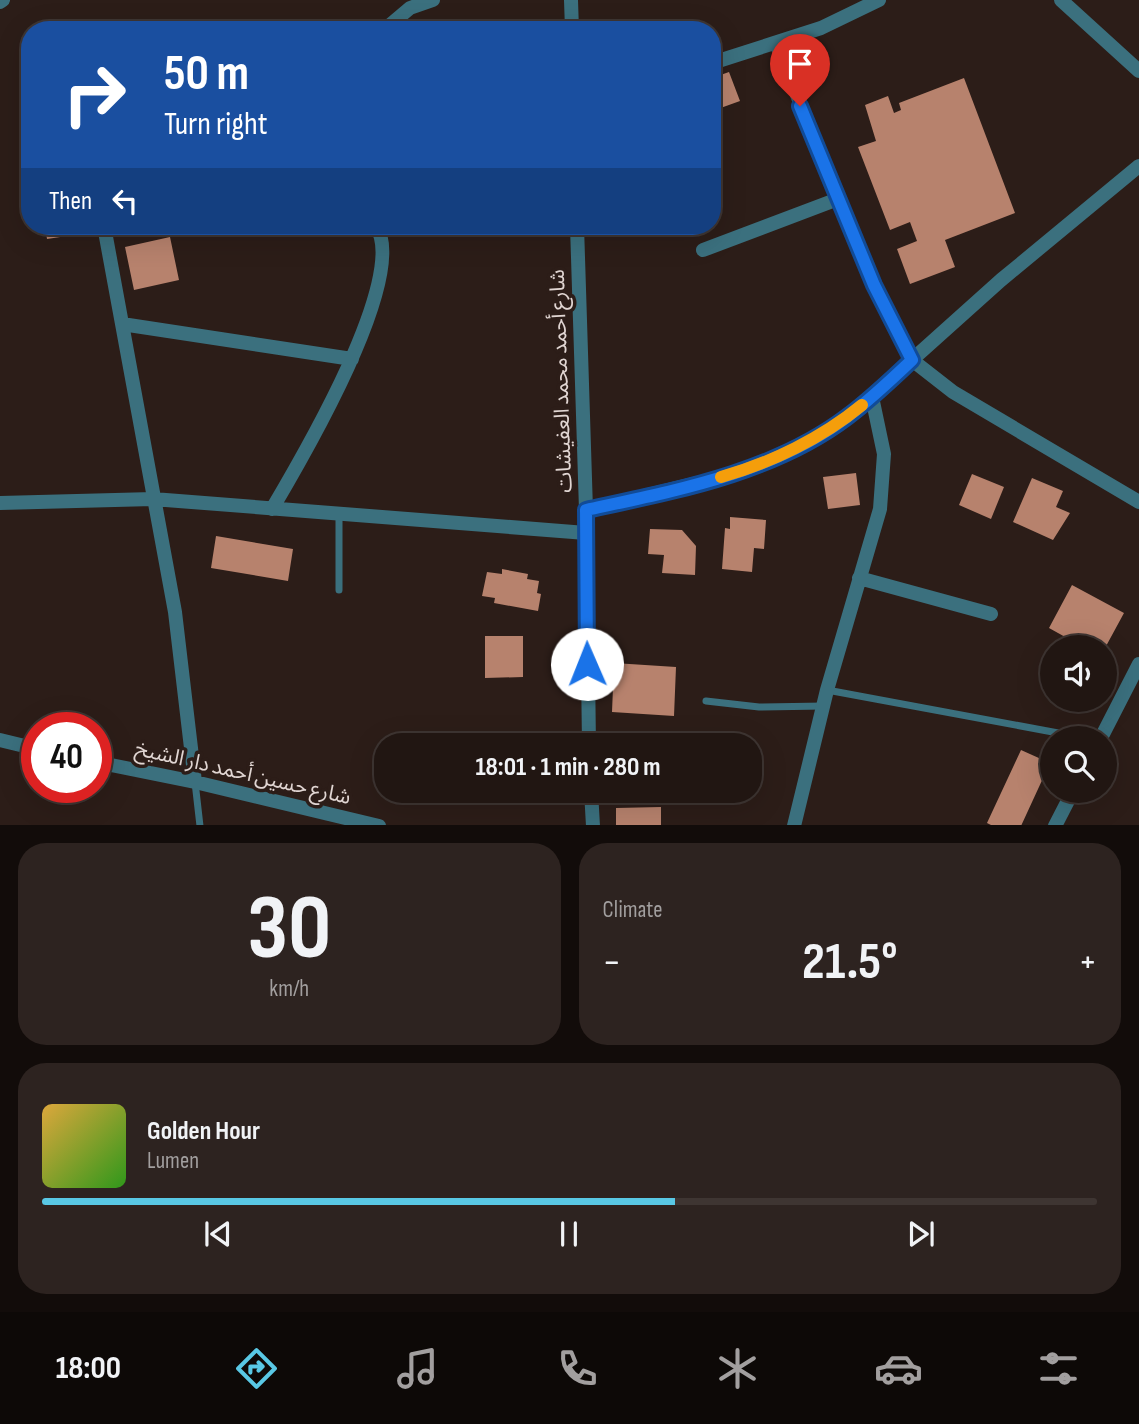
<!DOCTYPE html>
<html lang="en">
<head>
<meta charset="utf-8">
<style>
	:root { --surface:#211612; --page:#2d2320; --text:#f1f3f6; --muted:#a29f9f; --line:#3e3532; --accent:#59c8e5 }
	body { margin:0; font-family:"Sofia Sans Condensed","Noto Sans Arabic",sans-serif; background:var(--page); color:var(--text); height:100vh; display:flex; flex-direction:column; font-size:26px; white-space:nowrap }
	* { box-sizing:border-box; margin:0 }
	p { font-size:23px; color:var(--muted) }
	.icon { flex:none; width:38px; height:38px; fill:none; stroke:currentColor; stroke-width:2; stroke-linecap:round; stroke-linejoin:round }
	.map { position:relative; height:825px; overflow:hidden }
	.panel { display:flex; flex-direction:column; gap:18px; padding:18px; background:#120c0a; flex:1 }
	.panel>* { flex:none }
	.banner { position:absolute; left:21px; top:21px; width:700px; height:214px; border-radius:28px; box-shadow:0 7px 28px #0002,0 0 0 2px var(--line); background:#1a4fa0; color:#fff; overflow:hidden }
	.tools { position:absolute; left:1040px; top:635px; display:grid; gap:14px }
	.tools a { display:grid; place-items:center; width:77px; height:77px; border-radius:50%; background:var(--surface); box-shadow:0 7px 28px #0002,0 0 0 2px var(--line); font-size:35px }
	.speed { position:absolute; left:21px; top:712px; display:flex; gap:14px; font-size:35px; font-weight:700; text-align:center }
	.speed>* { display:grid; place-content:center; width:91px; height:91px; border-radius:50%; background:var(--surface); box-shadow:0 7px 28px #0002,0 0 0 2px var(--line); line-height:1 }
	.speed .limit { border:10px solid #d22; background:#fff; color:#111 }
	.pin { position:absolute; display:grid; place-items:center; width:60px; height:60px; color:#fff; margin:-72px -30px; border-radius:50% 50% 50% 0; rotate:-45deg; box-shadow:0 0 7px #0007 }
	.pin .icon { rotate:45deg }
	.me { position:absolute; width:77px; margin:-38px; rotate:359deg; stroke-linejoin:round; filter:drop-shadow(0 0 5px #0008) }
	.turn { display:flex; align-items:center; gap:24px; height:147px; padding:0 28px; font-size:32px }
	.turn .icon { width:91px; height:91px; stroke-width:2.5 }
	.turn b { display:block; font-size:49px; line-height:60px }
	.then { display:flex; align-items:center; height:66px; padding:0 28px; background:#0003; gap:14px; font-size:26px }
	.big { font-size:52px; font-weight:700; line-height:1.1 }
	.panel .card { flex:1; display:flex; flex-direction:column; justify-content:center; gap:10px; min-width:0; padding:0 24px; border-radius:28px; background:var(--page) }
	.panel .dial { align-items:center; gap:0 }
	.dial b { font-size:91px; line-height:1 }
	.song { display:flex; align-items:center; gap:21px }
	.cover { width:84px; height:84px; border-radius:10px; background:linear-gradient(135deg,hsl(40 70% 55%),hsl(110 70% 35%)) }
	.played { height:7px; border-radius:4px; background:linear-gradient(90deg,var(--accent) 60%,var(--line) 60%) }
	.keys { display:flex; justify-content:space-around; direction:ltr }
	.heat { display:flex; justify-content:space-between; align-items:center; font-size:38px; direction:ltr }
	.panel .tiles { flex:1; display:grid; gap:18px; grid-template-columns:1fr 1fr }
	.card:last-child { grid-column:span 2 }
	.trip { position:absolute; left:374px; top:733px; width:388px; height:70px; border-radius:28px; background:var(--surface); box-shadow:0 7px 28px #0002,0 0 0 2px var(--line); font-weight:700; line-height:70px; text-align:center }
	.menu { display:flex; height:112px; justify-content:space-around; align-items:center; background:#0d0907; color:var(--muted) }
	.menu .icon { width:49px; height:49px }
	.menu .on { color:var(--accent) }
	.menu b { font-size:32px; color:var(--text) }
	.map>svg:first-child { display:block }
	.building { fill:#b7826d }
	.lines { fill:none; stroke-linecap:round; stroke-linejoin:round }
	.service { stroke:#3b707e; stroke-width:7 }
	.minor { stroke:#3b707e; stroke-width:14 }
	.tertiary { stroke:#3b707e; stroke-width:14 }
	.route-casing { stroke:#114b97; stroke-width:18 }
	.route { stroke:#1a73e8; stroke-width:12 }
	.slow { stroke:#f59e0b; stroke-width:12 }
	.labels { text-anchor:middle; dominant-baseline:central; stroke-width:7; stroke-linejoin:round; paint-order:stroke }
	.street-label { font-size:21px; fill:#e1d6d3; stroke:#2c1d18 }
</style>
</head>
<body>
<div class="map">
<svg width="1139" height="826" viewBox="0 0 1139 826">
	<rect width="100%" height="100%" fill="#2c1d18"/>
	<path class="building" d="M729 72 740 101 715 110 712 78Z
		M964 78 1015 213 945 240 955 267 910 284 897 249 917 241 910 222 890 230 858 147 876 141 865 105 888 96 894 113 901 110 899 103Z
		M45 226H79L80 234 47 239Z
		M170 237 179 280 134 290 125 247Z
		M856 473 860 505 828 509 823 477Z
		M972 474 1004 487 991 519 959 505Z
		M1032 478 1063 491 1056 507 1070 513 1053 540 1013 522Z
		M730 517 766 520 764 549 754 548 752 572 722 569 725 528 730 529Z
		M650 529 682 530 696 546 695 575 662 573 664 555 648 554Z
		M216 536 293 549 288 581 211 568Z
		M502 569 528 574 527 579 539 581 537 593 541 594 538 611 494 603 495 598 482 596 487 572 502 574Z
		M1072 585 1124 613 1105 648H1085L1049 628Z
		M485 636H523V677L485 678Z
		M614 663 676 667 674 716 612 712Z
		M1021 750 1050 763 1021 826H993L987 823Z
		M661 807V826H616V808Z"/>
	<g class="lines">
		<path class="service" d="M339 514V590
			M827 690 1085 738
			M706 701 759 707 824 706
			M195 782 200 826"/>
		<path class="minor" d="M0 2 3 0
			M384 30 410 8 433 0
			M776 43 874 285 912 360 953 392 1139 502
			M712 63 821 28 879 0
			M104 226 175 612 195 782
			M703 250 838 199
			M122 324 352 359
			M0 503 153 499 586 533
			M272 509C301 460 410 276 376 226
			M586 510 734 474 791 450 846 419 1001 280 1139 166
			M859 578 991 614
			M1101 738 1139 664
			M0 740 37 749
			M96 762 195 782 379 826
			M794 826 827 690 880 509 884 454 872 397
			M1055 826 1073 791"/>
		<path class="tertiary" d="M571 0 572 30
			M1061 0 1139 71
			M577 226 586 510 589 746
			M591 791 593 826"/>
	</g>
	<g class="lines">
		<g class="route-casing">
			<path id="route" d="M587 664 586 510C674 491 773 473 847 417 870 400 891 380 912 360L874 285 800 106"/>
		</g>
		<use href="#route" class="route"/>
		<path class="slow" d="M721 477C771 463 822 438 862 405"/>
	</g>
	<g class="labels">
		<g class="street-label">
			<text transform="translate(561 381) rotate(-92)">شارع أحمد محمد العفيشات</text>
			<text transform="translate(243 773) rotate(13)">شارع حسين أحمد دار الشيخ</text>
		</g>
	</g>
</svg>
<div class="tools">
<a><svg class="icon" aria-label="sound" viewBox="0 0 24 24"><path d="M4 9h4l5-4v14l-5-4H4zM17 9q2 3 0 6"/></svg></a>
<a><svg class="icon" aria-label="search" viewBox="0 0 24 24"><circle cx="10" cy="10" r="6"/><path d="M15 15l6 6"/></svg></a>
</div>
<div class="speed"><div class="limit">40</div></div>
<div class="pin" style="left:800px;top:106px;background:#d93025"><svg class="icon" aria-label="arrive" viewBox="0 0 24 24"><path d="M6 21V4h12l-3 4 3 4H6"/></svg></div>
<svg class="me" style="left:587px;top:664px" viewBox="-20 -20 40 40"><circle r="19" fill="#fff"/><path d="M0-13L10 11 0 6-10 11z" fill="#1a73e8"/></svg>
<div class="trip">18:01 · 1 min · 280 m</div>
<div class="banner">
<div class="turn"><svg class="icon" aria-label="right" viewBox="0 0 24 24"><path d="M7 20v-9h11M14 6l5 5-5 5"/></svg><div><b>50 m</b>Turn right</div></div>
<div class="then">Then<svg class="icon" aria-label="left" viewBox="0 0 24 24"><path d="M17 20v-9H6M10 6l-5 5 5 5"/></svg></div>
</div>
</div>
<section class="panel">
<div class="tiles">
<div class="card dial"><b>30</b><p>km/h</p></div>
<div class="card"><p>Climate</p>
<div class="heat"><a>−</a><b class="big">21.5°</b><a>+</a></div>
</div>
<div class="card">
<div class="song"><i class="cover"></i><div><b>Golden Hour</b><p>Lumen</p></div></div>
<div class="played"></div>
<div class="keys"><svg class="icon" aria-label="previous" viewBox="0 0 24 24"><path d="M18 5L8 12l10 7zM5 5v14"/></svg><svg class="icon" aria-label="pause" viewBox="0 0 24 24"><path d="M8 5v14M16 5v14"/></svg><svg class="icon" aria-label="next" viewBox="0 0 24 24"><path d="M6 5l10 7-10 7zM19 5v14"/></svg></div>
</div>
</div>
</section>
<nav class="menu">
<b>18:00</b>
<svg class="icon on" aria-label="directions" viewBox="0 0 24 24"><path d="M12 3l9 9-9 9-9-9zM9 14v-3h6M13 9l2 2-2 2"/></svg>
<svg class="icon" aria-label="music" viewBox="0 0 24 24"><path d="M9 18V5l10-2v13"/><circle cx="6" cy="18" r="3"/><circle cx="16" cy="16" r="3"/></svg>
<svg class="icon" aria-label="phone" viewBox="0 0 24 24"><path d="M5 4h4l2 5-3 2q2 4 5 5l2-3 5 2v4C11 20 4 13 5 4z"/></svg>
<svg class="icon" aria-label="climate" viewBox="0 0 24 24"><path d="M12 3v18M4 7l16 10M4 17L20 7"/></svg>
<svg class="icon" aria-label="car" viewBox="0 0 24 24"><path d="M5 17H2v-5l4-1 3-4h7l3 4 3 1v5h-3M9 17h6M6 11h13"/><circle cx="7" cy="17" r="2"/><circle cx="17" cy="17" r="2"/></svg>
<svg class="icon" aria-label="filters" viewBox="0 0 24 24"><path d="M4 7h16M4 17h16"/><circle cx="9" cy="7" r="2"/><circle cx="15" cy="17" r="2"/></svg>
</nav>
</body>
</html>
